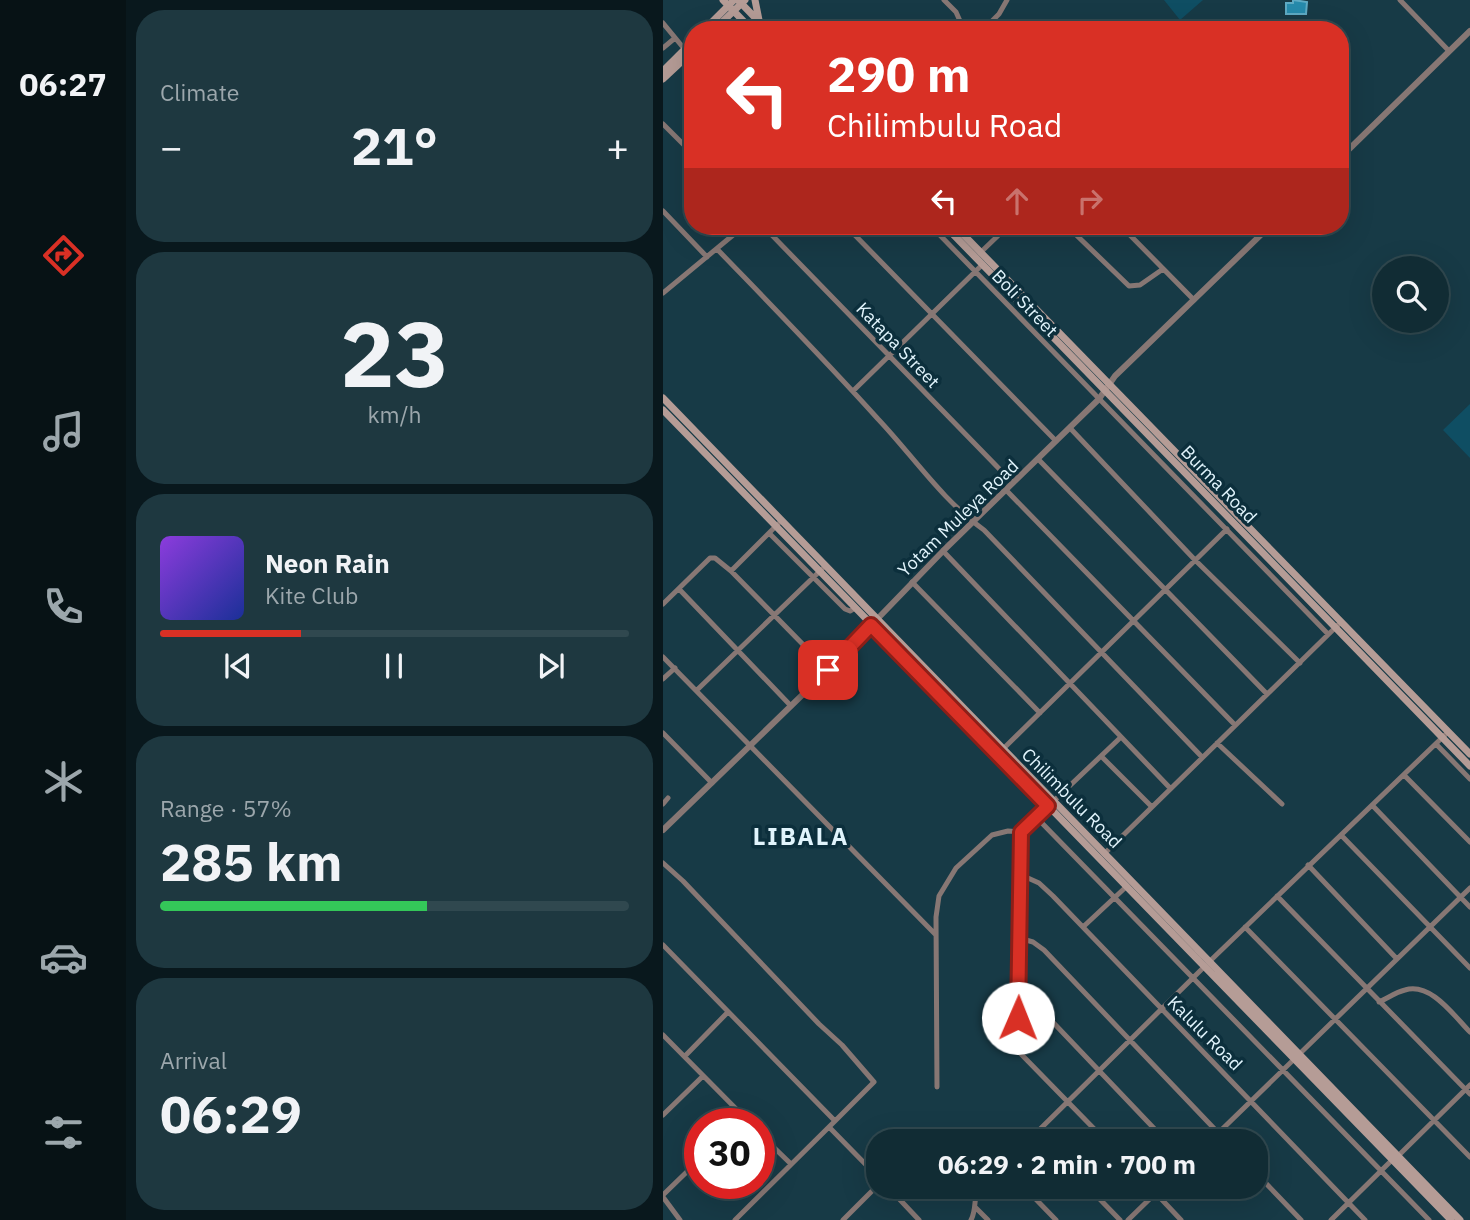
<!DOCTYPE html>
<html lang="en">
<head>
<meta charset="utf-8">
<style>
	:root { --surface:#112c34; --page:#1e3840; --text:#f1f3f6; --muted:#9ca7ac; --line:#30484f; --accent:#d93025 }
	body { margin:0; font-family:"IBM Plex Sans",sans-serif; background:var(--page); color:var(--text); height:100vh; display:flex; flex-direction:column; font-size:26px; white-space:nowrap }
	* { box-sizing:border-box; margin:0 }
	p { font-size:23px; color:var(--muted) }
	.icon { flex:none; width:38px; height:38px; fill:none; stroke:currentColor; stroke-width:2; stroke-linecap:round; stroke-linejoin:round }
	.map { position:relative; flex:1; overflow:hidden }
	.sheet { display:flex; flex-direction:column; gap:10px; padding:10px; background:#09181d; width:537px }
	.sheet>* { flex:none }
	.top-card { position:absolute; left:21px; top:21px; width:665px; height:214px; border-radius:28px; box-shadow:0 7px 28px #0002,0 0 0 2px var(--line); background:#d93025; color:#fff; overflow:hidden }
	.tools { position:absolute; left:709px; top:256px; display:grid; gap:14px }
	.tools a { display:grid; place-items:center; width:77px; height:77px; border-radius:50%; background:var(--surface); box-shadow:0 7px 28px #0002,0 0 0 2px var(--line); font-size:35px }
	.speed { position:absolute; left:21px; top:1108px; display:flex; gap:14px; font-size:35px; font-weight:700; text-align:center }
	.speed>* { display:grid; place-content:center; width:91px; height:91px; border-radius:50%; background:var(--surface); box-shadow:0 7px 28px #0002,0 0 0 2px var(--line); line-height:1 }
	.speed .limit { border:10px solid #d22; background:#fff; color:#111 }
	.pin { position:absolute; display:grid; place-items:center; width:60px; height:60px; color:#fff; margin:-30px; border-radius:14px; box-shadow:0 4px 10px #0006 }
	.me { position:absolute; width:77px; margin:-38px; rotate:1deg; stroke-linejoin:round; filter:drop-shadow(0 0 5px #0008) }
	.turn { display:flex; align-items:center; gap:24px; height:147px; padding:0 28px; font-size:32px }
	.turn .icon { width:91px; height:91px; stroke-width:2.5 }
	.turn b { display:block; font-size:49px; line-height:60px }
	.lanes { display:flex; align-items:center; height:66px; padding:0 28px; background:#0003; justify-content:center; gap:35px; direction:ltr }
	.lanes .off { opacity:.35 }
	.big { font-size:52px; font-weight:700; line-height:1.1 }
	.sheet .card { flex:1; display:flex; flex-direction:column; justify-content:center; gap:10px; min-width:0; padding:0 24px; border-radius:28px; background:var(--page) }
	.sheet .dial { align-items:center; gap:0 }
	.dial b { font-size:91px; line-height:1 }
	.song { display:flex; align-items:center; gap:21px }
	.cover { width:84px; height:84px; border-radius:10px; background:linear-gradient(135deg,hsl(270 70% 55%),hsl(230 70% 35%)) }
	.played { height:7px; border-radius:4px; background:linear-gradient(90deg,var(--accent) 30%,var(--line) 30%) }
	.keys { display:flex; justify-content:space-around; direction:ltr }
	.heat { display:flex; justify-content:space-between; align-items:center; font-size:38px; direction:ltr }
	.charge { height:10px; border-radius:5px; background:linear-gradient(90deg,#34c759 57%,var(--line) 0) }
	.trip { position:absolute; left:203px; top:1129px; width:402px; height:70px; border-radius:28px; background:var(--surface); box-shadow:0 7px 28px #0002,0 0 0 2px var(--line); font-weight:700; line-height:70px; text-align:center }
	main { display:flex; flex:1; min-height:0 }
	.tabs { display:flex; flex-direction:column; width:126px; justify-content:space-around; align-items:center; background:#071215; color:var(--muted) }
	.tabs .icon { width:49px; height:49px }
	.tabs .active { color:var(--accent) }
	.tabs b { font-size:32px; color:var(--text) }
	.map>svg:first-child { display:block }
	.green { fill:#0f4e63 }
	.water { fill:#268aab; stroke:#5eaac3; stroke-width:2 }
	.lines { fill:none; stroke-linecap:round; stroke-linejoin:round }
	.minor { stroke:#877774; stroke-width:5 }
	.tertiary { stroke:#877774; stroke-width:6 }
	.secondary { stroke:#b59c96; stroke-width:7 }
	.route-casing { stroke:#8d1f18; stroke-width:18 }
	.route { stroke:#d93025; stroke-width:12 }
	.labels { text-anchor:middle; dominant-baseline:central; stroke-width:7; stroke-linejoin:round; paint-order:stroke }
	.street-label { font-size:18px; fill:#e1f4fc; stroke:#0c2f3c }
	.district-label { font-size:24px; font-weight:bold; letter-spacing:2px; fill:#e1f4fc; stroke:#0c2f3c }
</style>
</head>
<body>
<main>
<nav class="tabs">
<b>06:27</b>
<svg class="icon active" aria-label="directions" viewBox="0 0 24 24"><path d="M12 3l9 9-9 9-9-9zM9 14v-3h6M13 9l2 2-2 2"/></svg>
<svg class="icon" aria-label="music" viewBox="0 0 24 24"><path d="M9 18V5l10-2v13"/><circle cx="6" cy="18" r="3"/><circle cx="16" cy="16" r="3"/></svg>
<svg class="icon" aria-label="phone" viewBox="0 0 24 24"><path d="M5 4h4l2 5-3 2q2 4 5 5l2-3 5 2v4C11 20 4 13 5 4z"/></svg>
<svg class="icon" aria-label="climate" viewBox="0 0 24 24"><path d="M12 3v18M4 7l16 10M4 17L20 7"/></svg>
<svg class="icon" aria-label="car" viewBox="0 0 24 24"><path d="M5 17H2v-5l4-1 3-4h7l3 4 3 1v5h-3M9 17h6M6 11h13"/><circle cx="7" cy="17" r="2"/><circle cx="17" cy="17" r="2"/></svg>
<svg class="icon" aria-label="filters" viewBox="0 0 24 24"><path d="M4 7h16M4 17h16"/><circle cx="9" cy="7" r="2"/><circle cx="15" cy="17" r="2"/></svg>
</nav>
<section class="sheet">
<div class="card"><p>Climate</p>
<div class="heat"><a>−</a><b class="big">21°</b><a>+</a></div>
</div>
<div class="card dial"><b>23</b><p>km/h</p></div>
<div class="card">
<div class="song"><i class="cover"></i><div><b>Neon Rain</b><p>Kite Club</p></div></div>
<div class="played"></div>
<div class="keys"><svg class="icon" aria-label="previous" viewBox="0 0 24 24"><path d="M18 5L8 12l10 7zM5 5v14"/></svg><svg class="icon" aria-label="pause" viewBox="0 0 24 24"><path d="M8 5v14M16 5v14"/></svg><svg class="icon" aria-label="next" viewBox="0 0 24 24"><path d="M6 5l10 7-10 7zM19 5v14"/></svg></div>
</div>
<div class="card"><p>Range · 57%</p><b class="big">285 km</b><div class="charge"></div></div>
<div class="card"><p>Arrival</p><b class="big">06:29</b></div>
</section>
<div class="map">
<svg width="807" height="1220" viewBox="0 0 807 1220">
	<rect width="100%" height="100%" fill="#173a46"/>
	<path class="green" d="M501 0H540L517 20Z
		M807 404V458L780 430Z"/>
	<path class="water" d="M630 0 644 2 643 14H623V3H630Z"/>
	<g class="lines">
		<path class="minor" d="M281 0 293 12 301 30
			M737 0 786 51
			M0 23 23 51
			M320 30 336 14 344 0
			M0 48 12 38
			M20 56 30 66
			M0 124 30 154
			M0 211 44 257
			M100 226 350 483
			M183 226 393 441
			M268 226 665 634
			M404 226 466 286 477 285 500 269
			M458 226 531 300
			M54 249C108 305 163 361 215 419 250 456 279 500 321 530L539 757
			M317 253 345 226
			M0 293 81 226
			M190 391 320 264
			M407 428 532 560 637 663
			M375 459 604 694
			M343 490 572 725
			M106 533 182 609 187 611 192 608
			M280 551 507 788
			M68 571 115 524
			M249 582 377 713
			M16 589 128 706
			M0 604 47 558H52L68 571 165 670
			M0 657 273 935
			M0 679 12 668
			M34 690 159 569
			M0 733 49 783
			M554 743 619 804
			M773 744 807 779
			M339 750 564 529
			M439 757 489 807
			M741 775 807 842
			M0 804 5 798
			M709 805 807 907
			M374 818 766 1220
			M678 835 807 968
			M441 854 678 622
			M0 863 20 881 156 1024 179 1045 211 1082 172 1121
			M645 865 734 959
			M356 874 376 883 390 896 702 1220
			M614 896 807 1094
			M420 927 464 886
			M582 927 807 1157
			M356 938 370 942 381 950 563 1141
			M0 945 172 1121 72 1220
			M547 961 785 732
			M356 994 384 1016 503 1141
			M716 1002C725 998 733 992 742 990 768 982 791 1016 807 1032
			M0 1035 88 1124
			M22 1056 65 1012
			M274 1087 273 917 276 896 293 868 329 835 345 831 358 832
			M0 1115 40 1076
			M73 1124 81 1116
			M166 1127 215 1177
			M96 1133 128 1164
			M365 1141 541 967
			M443 1141 357 1053 355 1042 358 832 457 738
			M547 1141 807 888
			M735 1156 807 1085
			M593 1173 638 1220
			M224 1186 256 1220
			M360 1186 393 1220
			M424 1186 457 1220
			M486 1186 518 1220
			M0 1195 37 1159
			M0 1197 17 1220
			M313 1208 325 1220
			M180 1220 215 1185
			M308 1220C314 1209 310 1197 316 1186
			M465 1220 500 1186
			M668 1220 729 1160"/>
		<path class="tertiary" d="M677 158 807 31
			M0 830 165 670 280 551 436 399 452 376 607 226"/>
		<path class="secondary" d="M60 0 89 30
			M75 0 104 30
			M92 0 96 20
			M41 30 71 0
			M51 30 82 0
			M0 71 30 41
			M0 79 30 51
			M282 226 807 766
			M292 226 807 754
			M0 398 797 1220
			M0 410 788 1220"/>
	</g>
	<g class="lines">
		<g class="route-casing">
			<path id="route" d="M165 670 208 625 385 806 358 832 355 1018"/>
		</g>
		<use href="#route" class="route"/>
	</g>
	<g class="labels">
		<g class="street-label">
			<text transform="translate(362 303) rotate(46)">Boli Street</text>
			<text transform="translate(235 345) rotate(46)">Katapa Street</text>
			<text transform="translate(556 484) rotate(46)">Burma Road</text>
			<text transform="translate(295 518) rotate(-44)">Yotam Muleya Road</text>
			<text transform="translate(409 798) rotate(45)">Chilimbulu Road</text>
			<text transform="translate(542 1033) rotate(45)">Kalulu Road</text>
		</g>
		<g class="district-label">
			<text x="138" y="836">LIBALA</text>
		</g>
	</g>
</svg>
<div class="tools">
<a><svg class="icon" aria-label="search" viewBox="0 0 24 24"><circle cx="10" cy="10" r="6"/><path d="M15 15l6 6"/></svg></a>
</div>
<div class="speed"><div class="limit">30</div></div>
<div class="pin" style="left:165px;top:670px;background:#d93025"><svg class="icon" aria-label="arrive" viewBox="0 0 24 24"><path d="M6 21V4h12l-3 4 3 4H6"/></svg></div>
<svg class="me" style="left:355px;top:1018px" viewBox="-20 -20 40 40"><circle r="19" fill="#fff"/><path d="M0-13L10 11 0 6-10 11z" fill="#d93025"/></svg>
<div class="trip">06:29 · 2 min · 700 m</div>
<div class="top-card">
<div class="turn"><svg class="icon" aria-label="left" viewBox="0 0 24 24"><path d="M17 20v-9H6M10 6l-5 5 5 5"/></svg><div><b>290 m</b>Chilimbulu Road</div></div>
<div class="lanes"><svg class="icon" aria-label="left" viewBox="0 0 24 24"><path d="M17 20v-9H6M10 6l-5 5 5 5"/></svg><svg class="icon off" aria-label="ahead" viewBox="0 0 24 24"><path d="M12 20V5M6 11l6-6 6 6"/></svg><svg class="icon off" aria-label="right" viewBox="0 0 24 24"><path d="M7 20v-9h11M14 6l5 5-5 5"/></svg></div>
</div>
</div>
</main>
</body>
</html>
